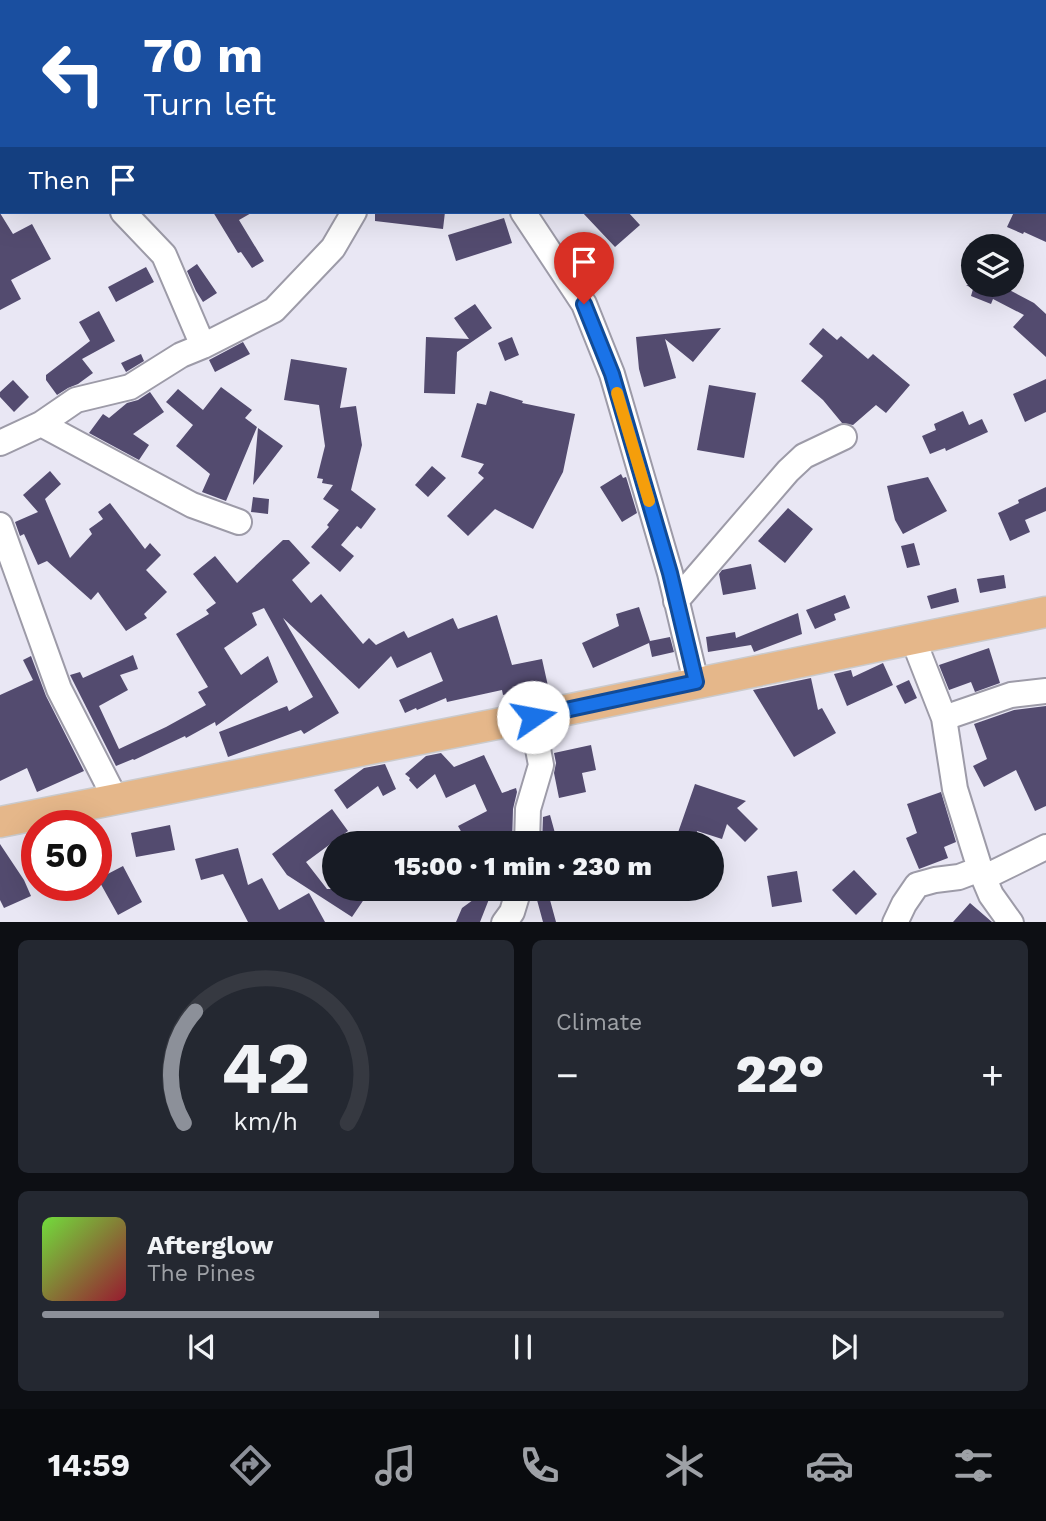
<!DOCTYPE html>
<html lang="en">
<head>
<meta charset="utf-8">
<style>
	:root { --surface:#171b24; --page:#242831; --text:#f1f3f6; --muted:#9ea1a6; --line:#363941; --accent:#8c9099 }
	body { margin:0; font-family:"Work Sans",sans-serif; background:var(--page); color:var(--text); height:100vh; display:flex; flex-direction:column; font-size:26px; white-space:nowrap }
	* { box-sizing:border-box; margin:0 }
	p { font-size:23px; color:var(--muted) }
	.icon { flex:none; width:38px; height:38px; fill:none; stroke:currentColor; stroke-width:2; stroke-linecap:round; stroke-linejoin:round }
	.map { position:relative; height:922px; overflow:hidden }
	.details { display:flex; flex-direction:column; gap:18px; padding:18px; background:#0d0f14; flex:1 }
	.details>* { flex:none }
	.banner { position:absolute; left:0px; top:0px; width:1046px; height:214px; box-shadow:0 7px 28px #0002; background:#1a4fa0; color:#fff; overflow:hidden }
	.tools { position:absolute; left:961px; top:234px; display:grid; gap:14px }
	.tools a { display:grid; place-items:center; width:63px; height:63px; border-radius:50%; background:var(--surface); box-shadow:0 7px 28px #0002; font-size:35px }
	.speed { position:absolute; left:21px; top:810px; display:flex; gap:14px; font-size:35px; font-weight:700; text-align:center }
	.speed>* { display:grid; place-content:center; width:91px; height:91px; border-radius:50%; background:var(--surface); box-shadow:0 7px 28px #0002; line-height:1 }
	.speed .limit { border:10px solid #d22; background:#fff; color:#111 }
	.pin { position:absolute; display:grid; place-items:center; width:60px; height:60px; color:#fff; margin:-72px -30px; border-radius:50% 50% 50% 0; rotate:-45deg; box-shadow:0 0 7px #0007 }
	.pin .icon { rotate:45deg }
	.me { position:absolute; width:77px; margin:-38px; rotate:78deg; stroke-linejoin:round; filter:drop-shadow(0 0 5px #0008) }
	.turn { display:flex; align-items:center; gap:24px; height:147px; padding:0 28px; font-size:32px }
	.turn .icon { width:91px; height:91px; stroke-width:2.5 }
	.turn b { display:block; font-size:49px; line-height:60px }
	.then { display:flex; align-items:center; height:66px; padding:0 28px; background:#0003; gap:14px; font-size:26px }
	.big { font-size:52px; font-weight:800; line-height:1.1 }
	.details .widget { flex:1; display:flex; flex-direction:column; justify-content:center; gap:10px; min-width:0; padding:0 24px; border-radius:10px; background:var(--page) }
	.details .dial { align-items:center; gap:0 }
	.dial svg { height:182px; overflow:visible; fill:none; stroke:var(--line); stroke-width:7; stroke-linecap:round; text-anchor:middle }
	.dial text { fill:var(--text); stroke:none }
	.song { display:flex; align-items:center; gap:21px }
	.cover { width:84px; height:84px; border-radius:10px; background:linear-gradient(135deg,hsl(100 70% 55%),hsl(350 70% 35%)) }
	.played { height:7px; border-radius:4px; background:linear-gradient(90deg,var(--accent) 35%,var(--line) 35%) }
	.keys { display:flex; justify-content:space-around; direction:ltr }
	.heat { display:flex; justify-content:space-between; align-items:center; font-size:38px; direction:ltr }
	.details .tiles { flex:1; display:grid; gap:18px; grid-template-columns:1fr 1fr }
	.widget:last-child { grid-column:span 2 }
	.trip { position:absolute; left:322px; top:831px; width:402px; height:70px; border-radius:35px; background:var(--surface); box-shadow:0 7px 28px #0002; font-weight:800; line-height:70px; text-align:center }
	.tabs { display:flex; height:112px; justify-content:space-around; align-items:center; background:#090b0e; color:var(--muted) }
	.tabs .icon { width:49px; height:49px }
	.tabs .on { color:var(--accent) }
	.tabs b { font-size:32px; color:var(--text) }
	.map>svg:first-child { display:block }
	.building { fill:#534b6f }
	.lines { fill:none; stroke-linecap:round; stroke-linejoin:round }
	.minor-casing { stroke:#9d9ba8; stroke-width:28 }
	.major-casing { stroke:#cacacc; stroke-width:33 }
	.minor { stroke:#fff; stroke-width:24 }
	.major { stroke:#e5b78a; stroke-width:30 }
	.route-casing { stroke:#114b97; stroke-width:18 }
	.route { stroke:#1a73e8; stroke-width:12 }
	.slow { stroke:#f59e0b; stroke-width:12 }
</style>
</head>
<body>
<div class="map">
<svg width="1046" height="923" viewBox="0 0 1046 923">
	<rect width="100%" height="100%" fill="#e9e7f4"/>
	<path class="building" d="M213 212H253L239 220 264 261 252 268 241 252 238 253Z
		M375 212H445L443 229 375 221Z
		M582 212H628L640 225 615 247Z
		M1014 212H1046V242L1024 232 1023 234 1007 227Z
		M0 213 13 234 32 224 51 259 11 280 21 299 0 310Z
		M504 218 512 243 456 261 448 235Z
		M197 264 217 293 203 302 196 291 187 271Z
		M146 267 154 282 116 302 108 287Z
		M966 285H1000L1034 303 1046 314V357L1013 327 1024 315 993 299 991 304 971 296 973 289Z
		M475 304 492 328 457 352 455 394 424 393 426 337 469 339 454 318Z
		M99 311 115 341 82 359 93 373 78 384 68 388 57 395 46 380V375L90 341 79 322Z
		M721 328 693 362 665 339 676 378 644 387 639 369 636 337Z
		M823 328 837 340 841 336 868 359 873 354 910 385 886 413 876 405 853 425 842 423 823 400 801 381 823 356 809 344Z
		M512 337 519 355 505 361 498 343Z
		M243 342 250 354 215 372 209 360Z
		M141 354 144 361 126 372 121 363Z
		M291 359 347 368 340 408 356 406 362 445 351 490 376 509 361 529 357 526 341 545 354 556 340 572 311 547 329 527 327 525 339 510 323 499 333 485 322 483 323 479 317 478 325 446 319 405 284 400Z
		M1046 379V412L1025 422 1013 394Z
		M13 380 29 397 14 412 0 397V392Z
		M709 385 756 393 744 458 697 450Z
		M221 387 252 410 245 418 257 427 226 501 202 492 210 474 176 446 193 425 166 402 178 389 203 410Z
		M490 391 523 401 522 403 575 414 563 472 533 529 495 509 468 536 447 516 484 478 478 473 484 464 461 457 477 403 486 405Z
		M150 392 164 412 133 434 149 445 139 460 89 433 103 414 109 418 127 403 138 400Z
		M963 411 969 425 982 419 988 432 946 451 945 448 930 454 922 436 936 430 934 424Z
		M258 428 283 446 253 485Z
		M432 466 446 478 428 497 415 485Z
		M50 471 61 484 45 499 70 558 92 534 89 529 103 519 98 512 110 503 145 549 150 543 161 555 146 570 167 592 144 614 147 618 126 631 98 592 91 600 47 561 38 565 24 534 20 536 15 522 38 512 23 495Z
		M621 474 623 478 626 477 627 480 637 513 622 522 600 487Z
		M928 477 947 511 903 534 895 520 887 486Z
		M1046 487V511L1025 520 1030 532 1010 541 998 513 1019 503 1018 500Z
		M253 497 269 499 268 514 251 512Z
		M788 508 813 529 785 563 758 541Z
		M283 540H289L310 563 292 580 311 603 321 594 363 644 369 638 376 645 404 631 408 638 453 618 458 629 497 615 512 665 542 659 548 686 503 695 502 690 447 702 446 698 417 710 416 708 405 713 399 700 443 681 431 652 397 668 391 656 359 689 283 618 339 713 304 734 301 730 228 757 219 732 287 706 289 711 313 697 264 608 252 613 257 625 224 648 241 675 268 656 278 682 216 726 215 722 186 738 185 736 134 760 133 759 116 766 70 675 80 672 83 678 133 655 138 669 120 675 128 690 99 706 119 749 166 727 206 705 198 692 208 687 176 634 209 614 206 610 216 603 193 574 215 556 237 583Z
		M914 543 920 565 907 568 901 546Z
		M751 564 756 589 723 595 719 574 722 570Z
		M1004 575 1006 588 980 593 977 579Z
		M956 588 959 602 931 609 927 596Z
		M845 595 850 608 834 614 836 620 815 629 806 610Z
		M639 607 650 641 670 637 674 652 652 657 649 643 593 668 582 643 619 626 616 614Z
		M798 613 802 634 754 652 751 645 708 652 706 637 735 632 736 638Z
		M989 648 1000 683 975 692 971 682 949 690 939 665Z
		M31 656 46 696 84 771 37 792 27 768 0 781V695L33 680 23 660Z
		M883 663 893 685 847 706 834 674 851 670 853 677Z
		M811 678 818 710 822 708 836 733 794 757 753 690Z
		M909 680 917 698 905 704 896 686Z
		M1046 706V806L1035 811 1016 770 984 787 973 766 987 759 974 724 1014 710Z
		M591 745 596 770 582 773 586 792 559 798 554 773 556 763 554 753Z
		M441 753 454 767 484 755 502 793 516 788 517 792 513 809 512 844H468L458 826 487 811 475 784 446 798 435 774 417 789 409 780 410 778 405 774 426 756Z
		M385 764 396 789 383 796 378 786 347 809 334 790 364 768Z
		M695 784 746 801 737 808 758 829 745 842 727 824 722 839 697 831 699 844H674Z
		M941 792 956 842 944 847 948 858 919 869 906 838 917 833 907 804Z
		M332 809 348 831 306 862 327 889H371L352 917 287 875 272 854Z
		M550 815 558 844H542L543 817Z
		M170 825 175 850 136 857 131 833Z
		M0 844 24 880 31 896 4 908 0 900Z
		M238 848 248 885 262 878 279 910 309 893 325 922H248L223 874 201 880 195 859Z
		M123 866 142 902 118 915 98 879Z
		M854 870 877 894 856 915 832 890Z
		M797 871 802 902 772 907 767 876Z
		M488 889H493L480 922H456L462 908Z
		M534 889H547L556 922H543Z
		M970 903 992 922H953Z"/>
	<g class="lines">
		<g class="minor-casing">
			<path id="minor" d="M457 2V0
				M0 43 2 45
				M123 212 164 255 203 346
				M523 212 584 304 612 374 670 573 696 682
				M41 424 192 505 239 522
				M0 443 41 424 76 400 130 387 181 355 203 346 274 310 333 248 354 212
				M0 525 59 689 115 798
				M676 601 788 471 804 456 844 437
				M913 639 944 718 955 789 980 869 991 895 1011 923
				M944 718 1011 695 1046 691
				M527 844 528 809 541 765 532 717
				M985 877 1046 847
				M504 923 512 912 519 889
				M895 923 904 904 917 885 935 880 959 877 980 869"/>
		</g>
		<g class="major-casing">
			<path id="major" d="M0 822 532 717 1046 612"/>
		</g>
		<use href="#minor" class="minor"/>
		<use href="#major" class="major"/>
	</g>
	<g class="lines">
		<g class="route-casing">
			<path id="route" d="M533 717 696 682 670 573 644 484 612 374 584 304"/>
		</g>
		<use href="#route" class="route"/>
		<path class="slow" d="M617 393 649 501"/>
	</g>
</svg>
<div class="tools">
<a><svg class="icon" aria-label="layers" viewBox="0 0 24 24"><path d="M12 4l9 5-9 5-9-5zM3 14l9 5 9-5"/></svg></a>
</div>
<div class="speed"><div class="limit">50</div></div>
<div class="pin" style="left:584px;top:304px;background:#d93025"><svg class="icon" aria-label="arrive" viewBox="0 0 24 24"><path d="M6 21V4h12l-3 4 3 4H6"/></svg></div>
<svg class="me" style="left:533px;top:717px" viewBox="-20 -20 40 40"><circle r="19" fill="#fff"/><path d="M0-13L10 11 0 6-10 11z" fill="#1a73e8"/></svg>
<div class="trip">15:00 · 1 min · 230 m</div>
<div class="banner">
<div class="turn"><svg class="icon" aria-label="left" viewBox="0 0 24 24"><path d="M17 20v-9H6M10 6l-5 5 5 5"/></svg><div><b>70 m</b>Turn left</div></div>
<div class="then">Then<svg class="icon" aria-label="arrive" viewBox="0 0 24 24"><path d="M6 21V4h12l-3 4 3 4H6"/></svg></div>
</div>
</div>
<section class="details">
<div class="tiles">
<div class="widget dial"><svg viewBox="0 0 100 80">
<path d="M14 69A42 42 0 1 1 86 69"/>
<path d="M14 69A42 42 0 0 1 19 20" stroke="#8c9099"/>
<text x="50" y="56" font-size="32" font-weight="700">42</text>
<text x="50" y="72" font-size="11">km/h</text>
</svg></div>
<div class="widget"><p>Climate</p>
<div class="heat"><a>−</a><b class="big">22°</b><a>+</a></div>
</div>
<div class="widget">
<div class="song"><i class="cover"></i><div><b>Afterglow</b><p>The Pines</p></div></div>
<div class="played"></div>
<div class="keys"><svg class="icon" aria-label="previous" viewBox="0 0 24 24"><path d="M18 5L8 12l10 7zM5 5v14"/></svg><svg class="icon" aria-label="pause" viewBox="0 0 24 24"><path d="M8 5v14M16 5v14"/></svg><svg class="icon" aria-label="next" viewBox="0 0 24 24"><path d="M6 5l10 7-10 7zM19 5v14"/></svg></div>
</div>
</div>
</section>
<nav class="tabs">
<b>14:59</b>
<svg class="icon on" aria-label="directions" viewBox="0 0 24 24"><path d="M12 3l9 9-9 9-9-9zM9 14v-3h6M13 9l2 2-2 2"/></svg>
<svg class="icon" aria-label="music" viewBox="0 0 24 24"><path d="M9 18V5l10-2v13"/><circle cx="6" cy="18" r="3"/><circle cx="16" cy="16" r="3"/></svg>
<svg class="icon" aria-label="phone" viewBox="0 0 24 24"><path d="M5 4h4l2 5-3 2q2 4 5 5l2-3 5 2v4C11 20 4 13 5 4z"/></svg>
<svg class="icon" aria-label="climate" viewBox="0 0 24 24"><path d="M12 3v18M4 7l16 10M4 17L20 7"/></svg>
<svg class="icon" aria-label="car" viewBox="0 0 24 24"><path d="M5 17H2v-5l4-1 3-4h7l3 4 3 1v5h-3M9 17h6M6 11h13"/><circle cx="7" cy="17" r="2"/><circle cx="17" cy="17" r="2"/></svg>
<svg class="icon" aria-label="filters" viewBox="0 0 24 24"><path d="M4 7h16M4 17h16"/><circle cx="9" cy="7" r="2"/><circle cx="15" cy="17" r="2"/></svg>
</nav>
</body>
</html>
